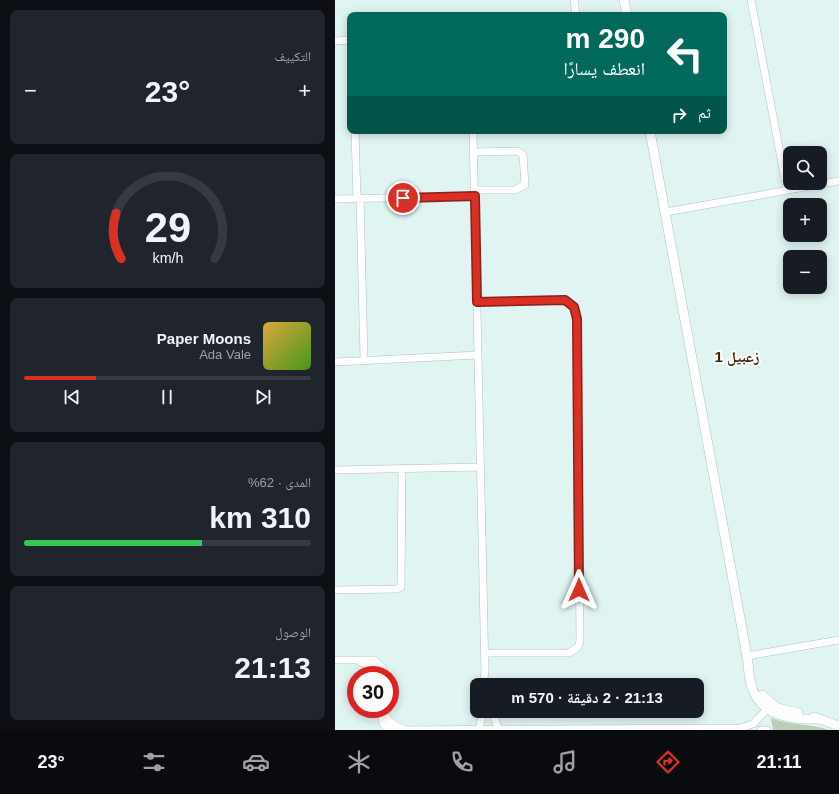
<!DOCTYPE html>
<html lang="ar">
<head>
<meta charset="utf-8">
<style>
	:root { --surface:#171b24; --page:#20242c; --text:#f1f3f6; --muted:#9ea1a6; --line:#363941; --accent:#d93025 }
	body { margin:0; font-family:Arial,"Noto Naskh Arabic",sans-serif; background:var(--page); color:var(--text); direction:rtl; height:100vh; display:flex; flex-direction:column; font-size:15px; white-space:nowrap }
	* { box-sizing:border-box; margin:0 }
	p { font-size:13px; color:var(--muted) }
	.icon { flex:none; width:22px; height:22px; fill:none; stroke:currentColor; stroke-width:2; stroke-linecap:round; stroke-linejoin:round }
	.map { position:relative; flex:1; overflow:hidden; direction:ltr }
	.side { display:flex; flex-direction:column; gap:10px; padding:10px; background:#0d0f14; width:335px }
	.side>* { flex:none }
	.hud { position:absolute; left:12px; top:12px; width:380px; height:122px; border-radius:8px; box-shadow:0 2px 10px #0003; direction:rtl; background:#00695c; color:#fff; overflow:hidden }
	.buttons { position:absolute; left:448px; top:146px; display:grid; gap:8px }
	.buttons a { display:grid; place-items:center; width:44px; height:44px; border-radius:8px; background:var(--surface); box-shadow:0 2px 10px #0003; font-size:20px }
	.speed { position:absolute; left:12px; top:666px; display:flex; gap:8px; font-size:20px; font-weight:700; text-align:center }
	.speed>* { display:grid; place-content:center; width:52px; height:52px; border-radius:50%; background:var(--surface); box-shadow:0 2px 10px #0003; line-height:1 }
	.speed .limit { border:6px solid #d22; background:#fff; color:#111 }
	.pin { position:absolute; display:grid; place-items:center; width:34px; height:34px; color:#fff; margin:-17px; border:2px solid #fff; border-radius:50%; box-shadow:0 1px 4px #0007 }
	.me { position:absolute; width:44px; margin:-22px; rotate:0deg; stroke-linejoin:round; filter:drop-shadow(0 0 3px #0008) }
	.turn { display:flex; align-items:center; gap:14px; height:84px; padding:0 16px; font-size:18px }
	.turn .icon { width:52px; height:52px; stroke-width:2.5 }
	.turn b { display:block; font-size:28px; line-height:34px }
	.then { display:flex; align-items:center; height:38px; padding:0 16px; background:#0003; gap:8px; font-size:15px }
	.big { font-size:30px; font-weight:700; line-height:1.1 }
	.side .card { flex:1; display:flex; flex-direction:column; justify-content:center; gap:6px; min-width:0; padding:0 14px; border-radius:8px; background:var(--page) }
	.side .dial { align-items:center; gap:0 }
	.dial svg { height:104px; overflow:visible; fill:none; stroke:var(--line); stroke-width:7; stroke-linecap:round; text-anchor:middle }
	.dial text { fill:var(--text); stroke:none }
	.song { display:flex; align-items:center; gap:12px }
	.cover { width:48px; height:48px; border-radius:6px; background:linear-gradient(135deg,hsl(40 70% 55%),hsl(100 70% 35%)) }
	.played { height:4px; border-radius:2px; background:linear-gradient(90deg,var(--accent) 25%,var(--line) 25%) }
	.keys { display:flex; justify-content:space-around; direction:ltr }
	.heat { display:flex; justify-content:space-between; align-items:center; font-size:22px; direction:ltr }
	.charge { height:6px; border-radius:3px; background:linear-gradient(90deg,#34c759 62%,var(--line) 0) }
	.trip { position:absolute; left:135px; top:678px; width:234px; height:40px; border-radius:8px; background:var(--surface); box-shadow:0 2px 10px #0003; font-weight:700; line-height:40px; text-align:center; direction:rtl }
	.tab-bar { display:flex; height:64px; justify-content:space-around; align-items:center; background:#090b0e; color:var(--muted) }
	.tab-bar .icon { width:28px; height:28px }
	.tab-bar .current { color:var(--accent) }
	.tab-bar b { font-size:18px; color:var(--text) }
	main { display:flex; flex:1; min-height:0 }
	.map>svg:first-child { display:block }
	.green { fill:#bdceb7 }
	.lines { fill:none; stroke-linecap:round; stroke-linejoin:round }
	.minor-casing { stroke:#b1c3c2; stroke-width:8 }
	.tertiary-casing { stroke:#b1c3c2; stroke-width:10 }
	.minor { stroke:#fff; stroke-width:7 }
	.tertiary { stroke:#fff; stroke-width:9 }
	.route-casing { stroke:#8d1f18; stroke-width:10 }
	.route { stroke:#d93025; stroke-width:7 }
	.labels { text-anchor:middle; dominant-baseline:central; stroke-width:4; stroke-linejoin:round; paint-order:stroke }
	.district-label { font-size:15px; font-weight:bold; fill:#432609; stroke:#fff }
</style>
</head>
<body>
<main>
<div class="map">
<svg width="504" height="730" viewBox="0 0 504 730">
	<rect width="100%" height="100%" fill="#e0f4f2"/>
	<path class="green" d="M436 718C455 726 475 723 494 730H438Z"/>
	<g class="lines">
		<g class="minor-casing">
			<path id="minor" d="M239 0 241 15
				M416 0 452 190
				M0 41 15 40
				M20 131 22 198
				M138 131 150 672 148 685
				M139 152 183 151 188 155 190 185 180 190H139
				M25 198 29 359
				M0 199 139 196
				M331 212 504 181
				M142 302 230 300 239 307 242 319 245 641 243 647 234 653H149
				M0 362 143 355
				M0 470 145 467
				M0 590 62 589 66 587 67 468
				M412 656 504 640
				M0 660H39L47 667 48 675
				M25 662 38 666 44 675
				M47 709C51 720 58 726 69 729
				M47 711C46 720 47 727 56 730
				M157 711 163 728
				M144 729 148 711
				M63 730 405 728 418 724 435 706
				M426 730H432"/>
		</g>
		<g class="tertiary-casing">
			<path id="tertiary" d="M289 0 292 15
				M315 131 412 656C414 665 413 675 416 684 424 716 455 720 484 719
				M427 695 442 708 463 713
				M479 717 504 726"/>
		</g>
		<use href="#minor" class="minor"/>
		<use href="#tertiary" class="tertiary"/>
	</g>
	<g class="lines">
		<g class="route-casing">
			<path id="route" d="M68 198 140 196 142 302 230 300 239 307 242 319 244 590"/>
		</g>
		<use href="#route" class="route"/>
	</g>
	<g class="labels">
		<g class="district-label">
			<text x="402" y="356">زعبيل 1</text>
		</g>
	</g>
</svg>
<div class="buttons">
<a><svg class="icon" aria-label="search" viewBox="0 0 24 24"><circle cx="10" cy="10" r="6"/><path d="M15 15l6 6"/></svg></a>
<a>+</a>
<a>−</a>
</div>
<div class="speed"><div class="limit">30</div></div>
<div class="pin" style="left:68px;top:198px;background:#d93025"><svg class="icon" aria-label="arrive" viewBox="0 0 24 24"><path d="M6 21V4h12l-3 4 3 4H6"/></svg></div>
<svg class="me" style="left:244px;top:590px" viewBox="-20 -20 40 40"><path d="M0-17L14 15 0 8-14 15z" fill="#d93025" stroke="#fff" stroke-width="4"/></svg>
<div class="trip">21:13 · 2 دقيقة · 570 m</div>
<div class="hud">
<div class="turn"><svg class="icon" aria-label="left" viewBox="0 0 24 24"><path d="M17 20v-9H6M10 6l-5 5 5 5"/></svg><div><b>290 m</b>انعطف يسارًا</div></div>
<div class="then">ثم<svg class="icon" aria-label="right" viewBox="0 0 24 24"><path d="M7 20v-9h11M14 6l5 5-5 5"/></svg></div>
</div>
</div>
<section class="side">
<div class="card"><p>التكييف</p>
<div class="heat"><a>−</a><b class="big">23°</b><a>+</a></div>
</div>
<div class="card dial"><svg viewBox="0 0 100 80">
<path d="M14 69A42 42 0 1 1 86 69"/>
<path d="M14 69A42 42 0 0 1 10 34" stroke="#d93025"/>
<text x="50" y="56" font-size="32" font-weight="700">29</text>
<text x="50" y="72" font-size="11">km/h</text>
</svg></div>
<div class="card">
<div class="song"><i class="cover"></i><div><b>Paper Moons</b><p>Ada Vale</p></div></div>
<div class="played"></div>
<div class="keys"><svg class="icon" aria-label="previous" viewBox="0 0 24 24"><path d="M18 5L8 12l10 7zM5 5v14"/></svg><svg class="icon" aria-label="pause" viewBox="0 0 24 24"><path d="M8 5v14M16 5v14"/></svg><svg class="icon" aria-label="next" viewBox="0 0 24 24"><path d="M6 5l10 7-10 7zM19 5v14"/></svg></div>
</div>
<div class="card"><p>المدى · 62%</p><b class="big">310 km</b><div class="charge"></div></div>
<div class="card"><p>الوصول</p><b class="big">21:13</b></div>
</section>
</main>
<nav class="tab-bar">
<b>21:11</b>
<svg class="icon current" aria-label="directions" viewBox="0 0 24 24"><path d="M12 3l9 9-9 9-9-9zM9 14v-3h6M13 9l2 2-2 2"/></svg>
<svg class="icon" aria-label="music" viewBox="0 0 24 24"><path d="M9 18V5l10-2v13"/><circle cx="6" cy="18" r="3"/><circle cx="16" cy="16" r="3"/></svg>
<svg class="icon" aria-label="phone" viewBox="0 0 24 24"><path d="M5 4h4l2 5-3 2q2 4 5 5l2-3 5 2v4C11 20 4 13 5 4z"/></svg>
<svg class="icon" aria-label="climate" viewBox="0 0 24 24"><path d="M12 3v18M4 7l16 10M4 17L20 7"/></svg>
<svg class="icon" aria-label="car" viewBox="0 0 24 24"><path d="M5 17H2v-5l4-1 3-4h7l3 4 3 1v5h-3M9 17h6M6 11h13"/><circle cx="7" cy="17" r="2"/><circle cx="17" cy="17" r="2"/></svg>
<svg class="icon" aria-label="filters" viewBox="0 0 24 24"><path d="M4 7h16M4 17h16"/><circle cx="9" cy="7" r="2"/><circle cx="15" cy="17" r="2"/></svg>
<b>23°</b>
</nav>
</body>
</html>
